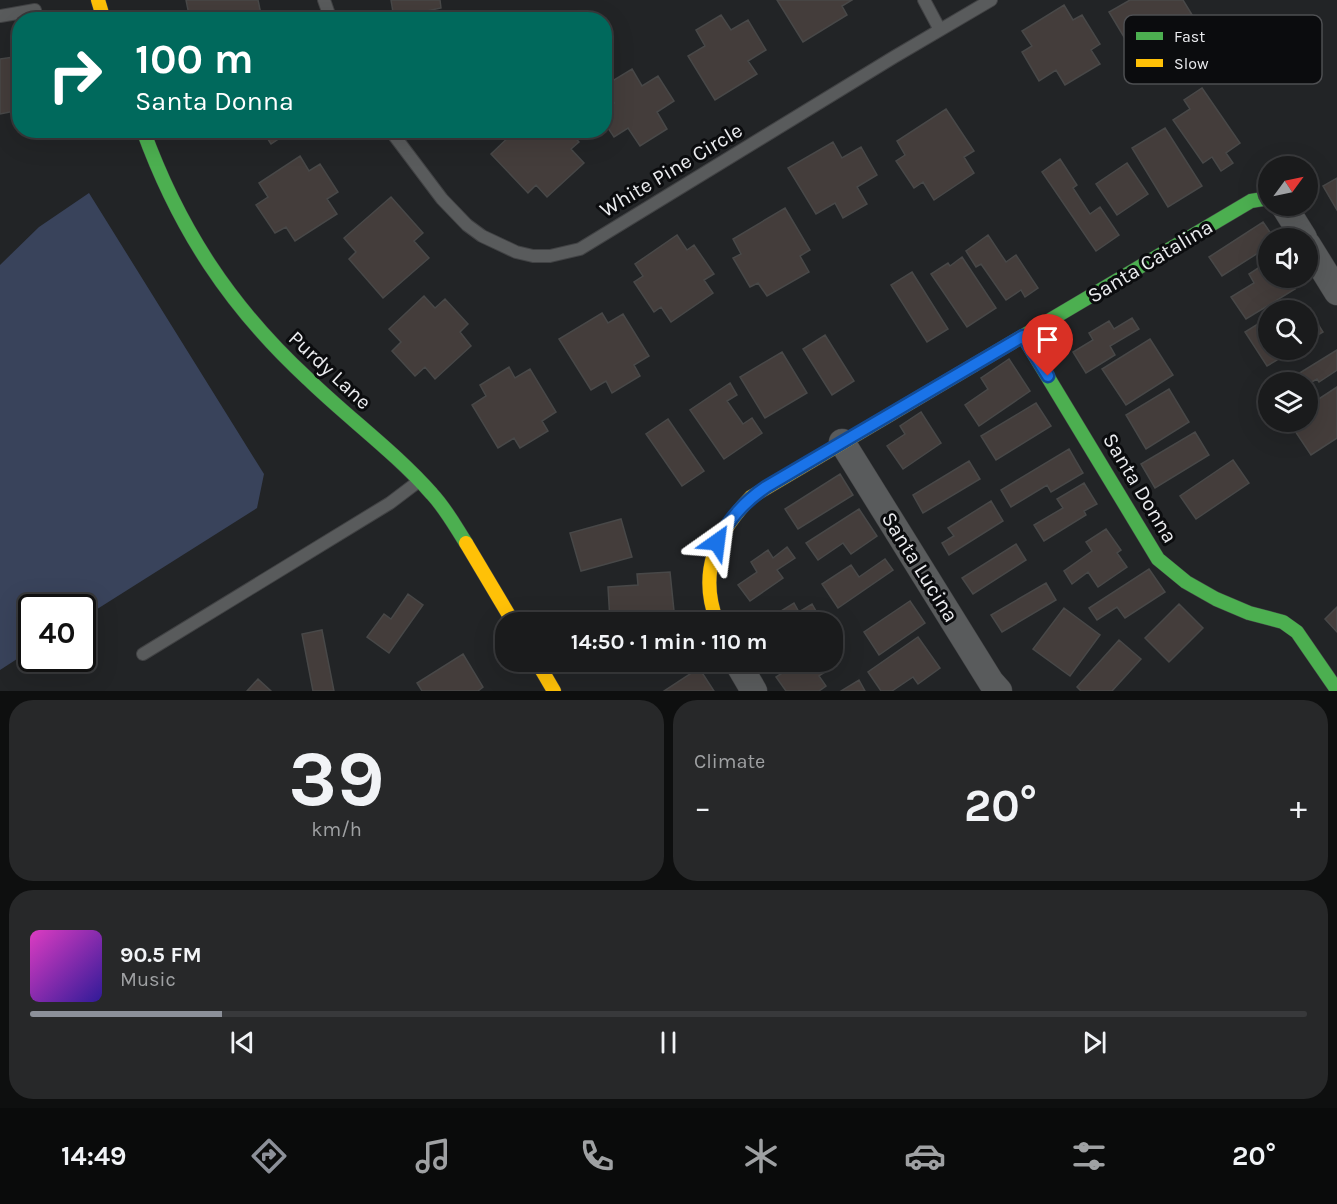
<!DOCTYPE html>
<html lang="en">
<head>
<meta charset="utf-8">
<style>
	:root { --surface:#1a1b1c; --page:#272829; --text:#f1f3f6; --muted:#9fa1a3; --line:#38393b; --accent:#8c9099 }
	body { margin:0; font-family:Karla,sans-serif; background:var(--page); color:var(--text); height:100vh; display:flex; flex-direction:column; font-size:22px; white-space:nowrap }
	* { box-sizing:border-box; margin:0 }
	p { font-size:20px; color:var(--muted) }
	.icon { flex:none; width:33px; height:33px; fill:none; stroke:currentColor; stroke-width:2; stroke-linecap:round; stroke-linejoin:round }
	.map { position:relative; height:691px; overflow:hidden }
	.sheet { display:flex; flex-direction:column; gap:9px; padding:9px; background:#0e0f0f; flex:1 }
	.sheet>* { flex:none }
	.top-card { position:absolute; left:12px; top:12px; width:600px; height:126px; border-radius:24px; box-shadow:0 6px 24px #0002,0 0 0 2px var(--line); background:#00695c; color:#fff; overflow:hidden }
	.needle { width:39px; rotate:57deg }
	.fabs { position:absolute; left:1258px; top:156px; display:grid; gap:12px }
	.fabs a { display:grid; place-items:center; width:60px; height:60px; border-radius:50%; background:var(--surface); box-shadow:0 6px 24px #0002,0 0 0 2px var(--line); font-size:30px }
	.speed { position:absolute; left:18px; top:594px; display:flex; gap:12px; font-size:30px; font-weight:700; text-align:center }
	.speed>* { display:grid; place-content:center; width:78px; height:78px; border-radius:50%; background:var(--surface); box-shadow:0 6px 24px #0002,0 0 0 2px var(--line); line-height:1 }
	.speed .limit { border:3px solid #111; border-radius:9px; background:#fff; color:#111 }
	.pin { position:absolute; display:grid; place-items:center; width:51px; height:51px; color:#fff; margin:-62px -26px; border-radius:50% 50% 50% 0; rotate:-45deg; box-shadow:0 0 6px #0007 }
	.pin .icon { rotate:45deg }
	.me { position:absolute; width:66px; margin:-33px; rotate:31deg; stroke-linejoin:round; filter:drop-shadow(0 0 4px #0008) }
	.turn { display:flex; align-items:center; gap:21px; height:126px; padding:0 24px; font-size:27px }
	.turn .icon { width:78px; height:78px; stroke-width:2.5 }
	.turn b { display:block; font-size:42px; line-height:51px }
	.big { font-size:45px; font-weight:700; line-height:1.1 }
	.sheet .widget { flex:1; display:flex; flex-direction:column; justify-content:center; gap:9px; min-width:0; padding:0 21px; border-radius:24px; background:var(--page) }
	.sheet .dial { align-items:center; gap:0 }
	.dial b { font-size:78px; line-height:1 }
	.song { display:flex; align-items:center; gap:18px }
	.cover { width:72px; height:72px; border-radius:9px; background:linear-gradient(135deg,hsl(310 70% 55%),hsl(250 70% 35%)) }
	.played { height:6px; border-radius:3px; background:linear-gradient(90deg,var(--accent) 15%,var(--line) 15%) }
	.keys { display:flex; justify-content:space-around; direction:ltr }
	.heat { display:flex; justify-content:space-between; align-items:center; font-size:33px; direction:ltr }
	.sheet .tiles { flex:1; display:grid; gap:9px; grid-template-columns:1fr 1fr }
	.widget:last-child { grid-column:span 2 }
	.trip { position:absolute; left:495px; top:612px; width:348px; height:60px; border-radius:24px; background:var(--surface); box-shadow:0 6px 24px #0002,0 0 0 2px var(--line); font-weight:700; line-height:60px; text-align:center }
	.dock { display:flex; height:96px; justify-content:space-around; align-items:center; background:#0a0b0b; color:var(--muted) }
	.dock .icon { width:42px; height:42px }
	.dock .on { color:var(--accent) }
	.dock b { font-size:27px; color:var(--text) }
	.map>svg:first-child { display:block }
	.green { fill:#39435b }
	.building { fill:#443d3b; stroke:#484848; stroke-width:1.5 }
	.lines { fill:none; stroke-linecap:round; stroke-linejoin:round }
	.lane-casing { stroke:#414244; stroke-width:14 }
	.street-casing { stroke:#414244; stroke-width:27 }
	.fast-casing { stroke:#414244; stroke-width:15 }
	.slow-casing { stroke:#414244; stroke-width:15 }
	.lane { stroke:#595b5c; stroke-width:12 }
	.street { stroke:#595b5c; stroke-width:26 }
	.fast { stroke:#4caf50; stroke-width:14 }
	.slow { stroke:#ffc107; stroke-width:14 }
	.route-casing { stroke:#114b97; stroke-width:15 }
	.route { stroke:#1a73e8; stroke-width:10 }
	.labels { text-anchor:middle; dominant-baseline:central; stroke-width:6; stroke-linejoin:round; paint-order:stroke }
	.street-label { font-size:21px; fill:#ebecef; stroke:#0b0c0e }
	.key { fill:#0b0c0e; stroke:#4e4f52; stroke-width:1.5 }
	.key-label { font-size:16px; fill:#ebecef }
</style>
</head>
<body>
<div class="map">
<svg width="1337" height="691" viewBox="0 0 1337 691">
	<rect width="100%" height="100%" fill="#222426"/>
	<path class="green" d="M89 193 264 474 257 508 83 618 82 608H32L31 650 0 670V265L39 227Z"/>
	<path class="building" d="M186 0H258L262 19 190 20Z
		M391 0H440L441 8 394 18Z
		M777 0H852L842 6 847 15 803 42Z
		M1130 0H1183L1205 36 1154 66 1145 51 1136 57 1109 12Z
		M1064 5 1073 20 1082 15 1100 44 1091 50 1100 64 1065 85 1056 70 1039 81 1022 52 1032 46 1022 31Z
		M721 15 731 30 748 20 766 50 748 61 757 74 715 100 688 56 705 46 696 30Z
		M20 56V110L0 114V59Z
		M632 69 642 86 658 76 674 101 657 112 667 129 640 146 628 128 614 137 604 122V108L614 103 604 86Z
		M1202 88 1240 143 1226 153 1233 163 1221 171 1212 157 1203 163 1173 120 1190 109 1184 100Z
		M946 109 974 151 964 157 974 173 934 200 923 182 914 188 896 161 905 155 897 141Z
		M1165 128 1202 186 1168 207 1132 148Z
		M262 130H292L271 144Z
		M516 130H568L579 142 571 149 584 163 547 197 536 185 528 193 491 154Z
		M833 142 842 158 861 147 877 175 857 187 867 204 843 218 835 203 816 214 788 168Z
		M300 156 309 171 320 164 338 192 327 199 337 214 295 241 286 227 275 233 256 205 268 197 259 183Z
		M1060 159 1077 185 1073 188 1090 214 1100 207 1119 235 1096 251 1042 172Z
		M1127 163 1148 194 1117 215 1096 184Z
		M1337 178V210L1323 186Z
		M391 197 423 233 414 241 429 258 383 298 349 259 356 252 344 238Z
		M785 208 810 250 800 256 809 272 767 296 758 283 750 287 733 258 741 254 733 239Z
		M1263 222 1274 238H1269V246L1222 276 1209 257Z
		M677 235 687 250 694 245 714 274 704 280 713 293 671 322 661 307 654 312 634 282 643 276 635 264Z
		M988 235 1006 262 1016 255 1038 288 1025 297 1021 290 1006 300 981 264 976 267 966 251Z
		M962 257 996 308 967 327 931 274 948 263 950 266Z
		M1269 261V278H1288L1295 289 1246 319 1231 297 1254 283 1249 274Z
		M912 272 948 329 927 342 891 285Z
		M424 296 435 308 445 299 468 324 460 332 471 346 435 379 425 367 415 376 392 351 401 342 389 329Z
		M602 313 608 323 623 314 649 356 634 365 640 376 612 393 606 381 591 390 559 339Z
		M1269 317V350H1294L1267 366 1245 332Z
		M1132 318 1139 329 1110 346 1115 355 1086 373 1073 352 1093 340 1089 333 1109 321 1114 329Z
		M1316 321 1323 332 1308 341V326Z
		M825 335 854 381 832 395 803 349Z
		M1150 339 1173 375 1126 405 1102 369Z
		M1337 350V370L1319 382 1317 379 1308 384V382H1285Z
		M782 352 807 393 765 418 740 377Z
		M1009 359 1030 391 979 426 965 405 988 389 981 378Z
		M509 367 515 378 530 369 556 412 542 421 548 431 520 448 514 438 498 448 472 405 486 396 480 385Z
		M730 383 737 395 727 401 743 424 752 418 762 433 724 459 690 410Z
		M1337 387V438L1311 455 1295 431 1306 423 1305 422H1308V406Z
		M1169 389 1189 422 1146 449 1126 415Z
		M1036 403 1051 426 996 460 981 436Z
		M921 412 941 443 903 469 887 446 905 434 900 426Z
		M668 419 704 471 682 486 646 434Z
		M1195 432 1209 455 1155 488 1141 464Z
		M1069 449 1083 473 1051 492 1047 485 1011 507 1001 490Z
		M1233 460 1249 483 1196 519 1180 496Z
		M969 461 980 479 923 513 913 495Z
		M840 474 853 495 798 529 785 509Z
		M1084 483 1097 504 1084 511 1086 515 1044 541 1034 525 1063 508 1057 499Z
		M991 501 1003 521 949 555 942 543 954 536 948 528Z
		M859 509 877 536 851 554 843 543 818 560 806 543Z
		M621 519 632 557 581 571 570 533Z
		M1106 529 1121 550 1117 553 1127 567 1098 587 1088 572 1072 584 1064 571 1092 551 1086 542Z
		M1016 544 1026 560 973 594 962 578Z
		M787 547 795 558 777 570 783 578 750 601 738 585 757 572 751 562 768 550 773 558Z
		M885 559 893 570 838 608 822 584 851 565 859 577Z
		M1149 569 1165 592 1125 618 1117 607 1097 620 1089 608Z
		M670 572 674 611 649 613V618L610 621 608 587 638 585 637 574Z
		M1046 583 1056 600 1002 632 991 615Z
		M408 594 423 605 389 653 367 637 384 614 391 619Z
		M910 601 925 623 879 655 864 632Z
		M794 603 799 612 812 604 820 618 813 622H763Z
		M1179 604 1203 628 1169 662 1145 638Z
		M1337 607V632L1325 619Z
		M1064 608 1100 635 1070 676 1033 649Z
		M322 630 334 691H313L302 634Z
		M918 637 940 668 918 684 913 677 892 691H881L868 672Z
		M1119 640 1141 659 1112 691H1081L1077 687Z
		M463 654 483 687 478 691H422L417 683Z
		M799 662H826L831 668 819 676 826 686 819 691H786L776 677Z
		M699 668 714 691H664Z
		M258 679 271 691H247Z
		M859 680 865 691H841Z"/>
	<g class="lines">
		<g class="lane-casing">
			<path id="lane" d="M324 0 331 20
				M924 0 940 30
				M0 16 35 10
				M390 130 442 199 467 225 482 236 516 252 533 256H550L580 249 894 57 991 0
				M143 654 390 503 419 481"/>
		</g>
		<g class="street-casing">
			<path id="street" d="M1284 206 1304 238
				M1308 245 1337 292
				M842 442 991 682 999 691
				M737 662 754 691"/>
		</g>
		<g class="fast-casing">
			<path id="fast" d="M143 130C179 229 230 307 308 379 348 418 395 452 432 494 446 509 455 526 466 543
				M1023 336 1158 559 1186 582 1216 599 1249 613 1283 622 1297 632 1337 690
				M974 365 1251 201 1269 198"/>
		</g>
		<g class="slow-casing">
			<path id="slow" d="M98 0 104 20
				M466 543 513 622
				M717 622C698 572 716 534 751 497L974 365
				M537 662 554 691"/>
		</g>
		<use href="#lane" class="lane"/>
		<use href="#street" class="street"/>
		<use href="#fast" class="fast"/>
		<use href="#slow" class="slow"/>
	</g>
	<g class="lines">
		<g class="route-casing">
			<path id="route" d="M717 542C730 518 744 502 766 487L1023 336 1048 376"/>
		</g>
		<use href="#route" class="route"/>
	</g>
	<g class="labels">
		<g class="street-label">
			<text transform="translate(671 170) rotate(-31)">White Pine Circle</text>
			<text transform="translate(1150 261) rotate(-31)">Santa Catalina</text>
			<text transform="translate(330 370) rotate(43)">Purdy Lane</text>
			<text transform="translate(1140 488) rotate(59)">Santa Donna</text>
			<text transform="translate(920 567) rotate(58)">Santa Lucina</text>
		</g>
	</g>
	<rect x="1124" y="15" width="198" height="69" rx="9" class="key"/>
	<rect x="1136" y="32" width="27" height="8" fill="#4caf50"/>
	<rect x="1136" y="59" width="27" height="8" fill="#ffc107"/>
	<g class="key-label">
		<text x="1174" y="42">Fast</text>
		<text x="1174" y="69">Slow</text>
	</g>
</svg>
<div class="fabs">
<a><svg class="needle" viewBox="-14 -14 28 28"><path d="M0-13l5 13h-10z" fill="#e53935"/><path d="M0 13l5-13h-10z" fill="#9fa1a3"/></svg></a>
<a><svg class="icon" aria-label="sound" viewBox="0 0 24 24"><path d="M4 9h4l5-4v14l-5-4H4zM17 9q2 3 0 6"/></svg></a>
<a><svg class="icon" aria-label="search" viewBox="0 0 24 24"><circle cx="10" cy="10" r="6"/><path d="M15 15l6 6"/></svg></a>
<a><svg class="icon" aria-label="layers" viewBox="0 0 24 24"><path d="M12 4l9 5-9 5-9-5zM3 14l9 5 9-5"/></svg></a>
</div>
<div class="speed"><div class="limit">40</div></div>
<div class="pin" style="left:1048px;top:376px;background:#d93025"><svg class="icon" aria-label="arrive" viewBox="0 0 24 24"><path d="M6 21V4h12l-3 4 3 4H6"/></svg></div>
<svg class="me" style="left:717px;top:542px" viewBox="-20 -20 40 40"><path d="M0-17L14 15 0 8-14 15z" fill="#1a73e8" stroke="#fff" stroke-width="4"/></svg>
<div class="trip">14:50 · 1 min · 110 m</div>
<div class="top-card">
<div class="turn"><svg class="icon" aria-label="right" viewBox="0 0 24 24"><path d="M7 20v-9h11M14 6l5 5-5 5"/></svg><div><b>100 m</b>Santa Donna</div></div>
</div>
</div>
<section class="sheet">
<div class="tiles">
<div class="widget dial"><b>39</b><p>km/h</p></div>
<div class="widget"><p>Climate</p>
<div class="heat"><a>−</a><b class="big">20°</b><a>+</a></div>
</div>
<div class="widget">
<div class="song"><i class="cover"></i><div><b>90.5 FM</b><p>Music</p></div></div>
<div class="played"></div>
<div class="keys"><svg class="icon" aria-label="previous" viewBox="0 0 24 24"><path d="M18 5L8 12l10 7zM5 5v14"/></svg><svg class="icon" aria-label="pause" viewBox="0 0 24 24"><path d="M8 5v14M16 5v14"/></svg><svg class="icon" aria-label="next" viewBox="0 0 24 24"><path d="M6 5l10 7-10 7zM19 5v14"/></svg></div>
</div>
</div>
</section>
<nav class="dock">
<b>14:49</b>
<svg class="icon on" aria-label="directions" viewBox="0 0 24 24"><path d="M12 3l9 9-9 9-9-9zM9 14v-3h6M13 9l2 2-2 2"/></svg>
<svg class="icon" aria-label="music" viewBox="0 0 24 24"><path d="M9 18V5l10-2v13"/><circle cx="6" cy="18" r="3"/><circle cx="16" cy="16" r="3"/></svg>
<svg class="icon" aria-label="phone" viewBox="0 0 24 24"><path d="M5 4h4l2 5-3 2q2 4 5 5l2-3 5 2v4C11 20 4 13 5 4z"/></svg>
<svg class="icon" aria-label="climate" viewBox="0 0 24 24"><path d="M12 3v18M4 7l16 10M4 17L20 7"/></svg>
<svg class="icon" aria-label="car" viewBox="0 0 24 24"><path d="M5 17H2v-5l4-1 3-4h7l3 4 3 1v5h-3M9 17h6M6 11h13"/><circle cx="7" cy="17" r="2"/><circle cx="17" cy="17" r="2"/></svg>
<svg class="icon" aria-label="filters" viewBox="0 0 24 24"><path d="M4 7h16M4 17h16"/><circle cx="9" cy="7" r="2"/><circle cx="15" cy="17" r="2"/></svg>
<b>20°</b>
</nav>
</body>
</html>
